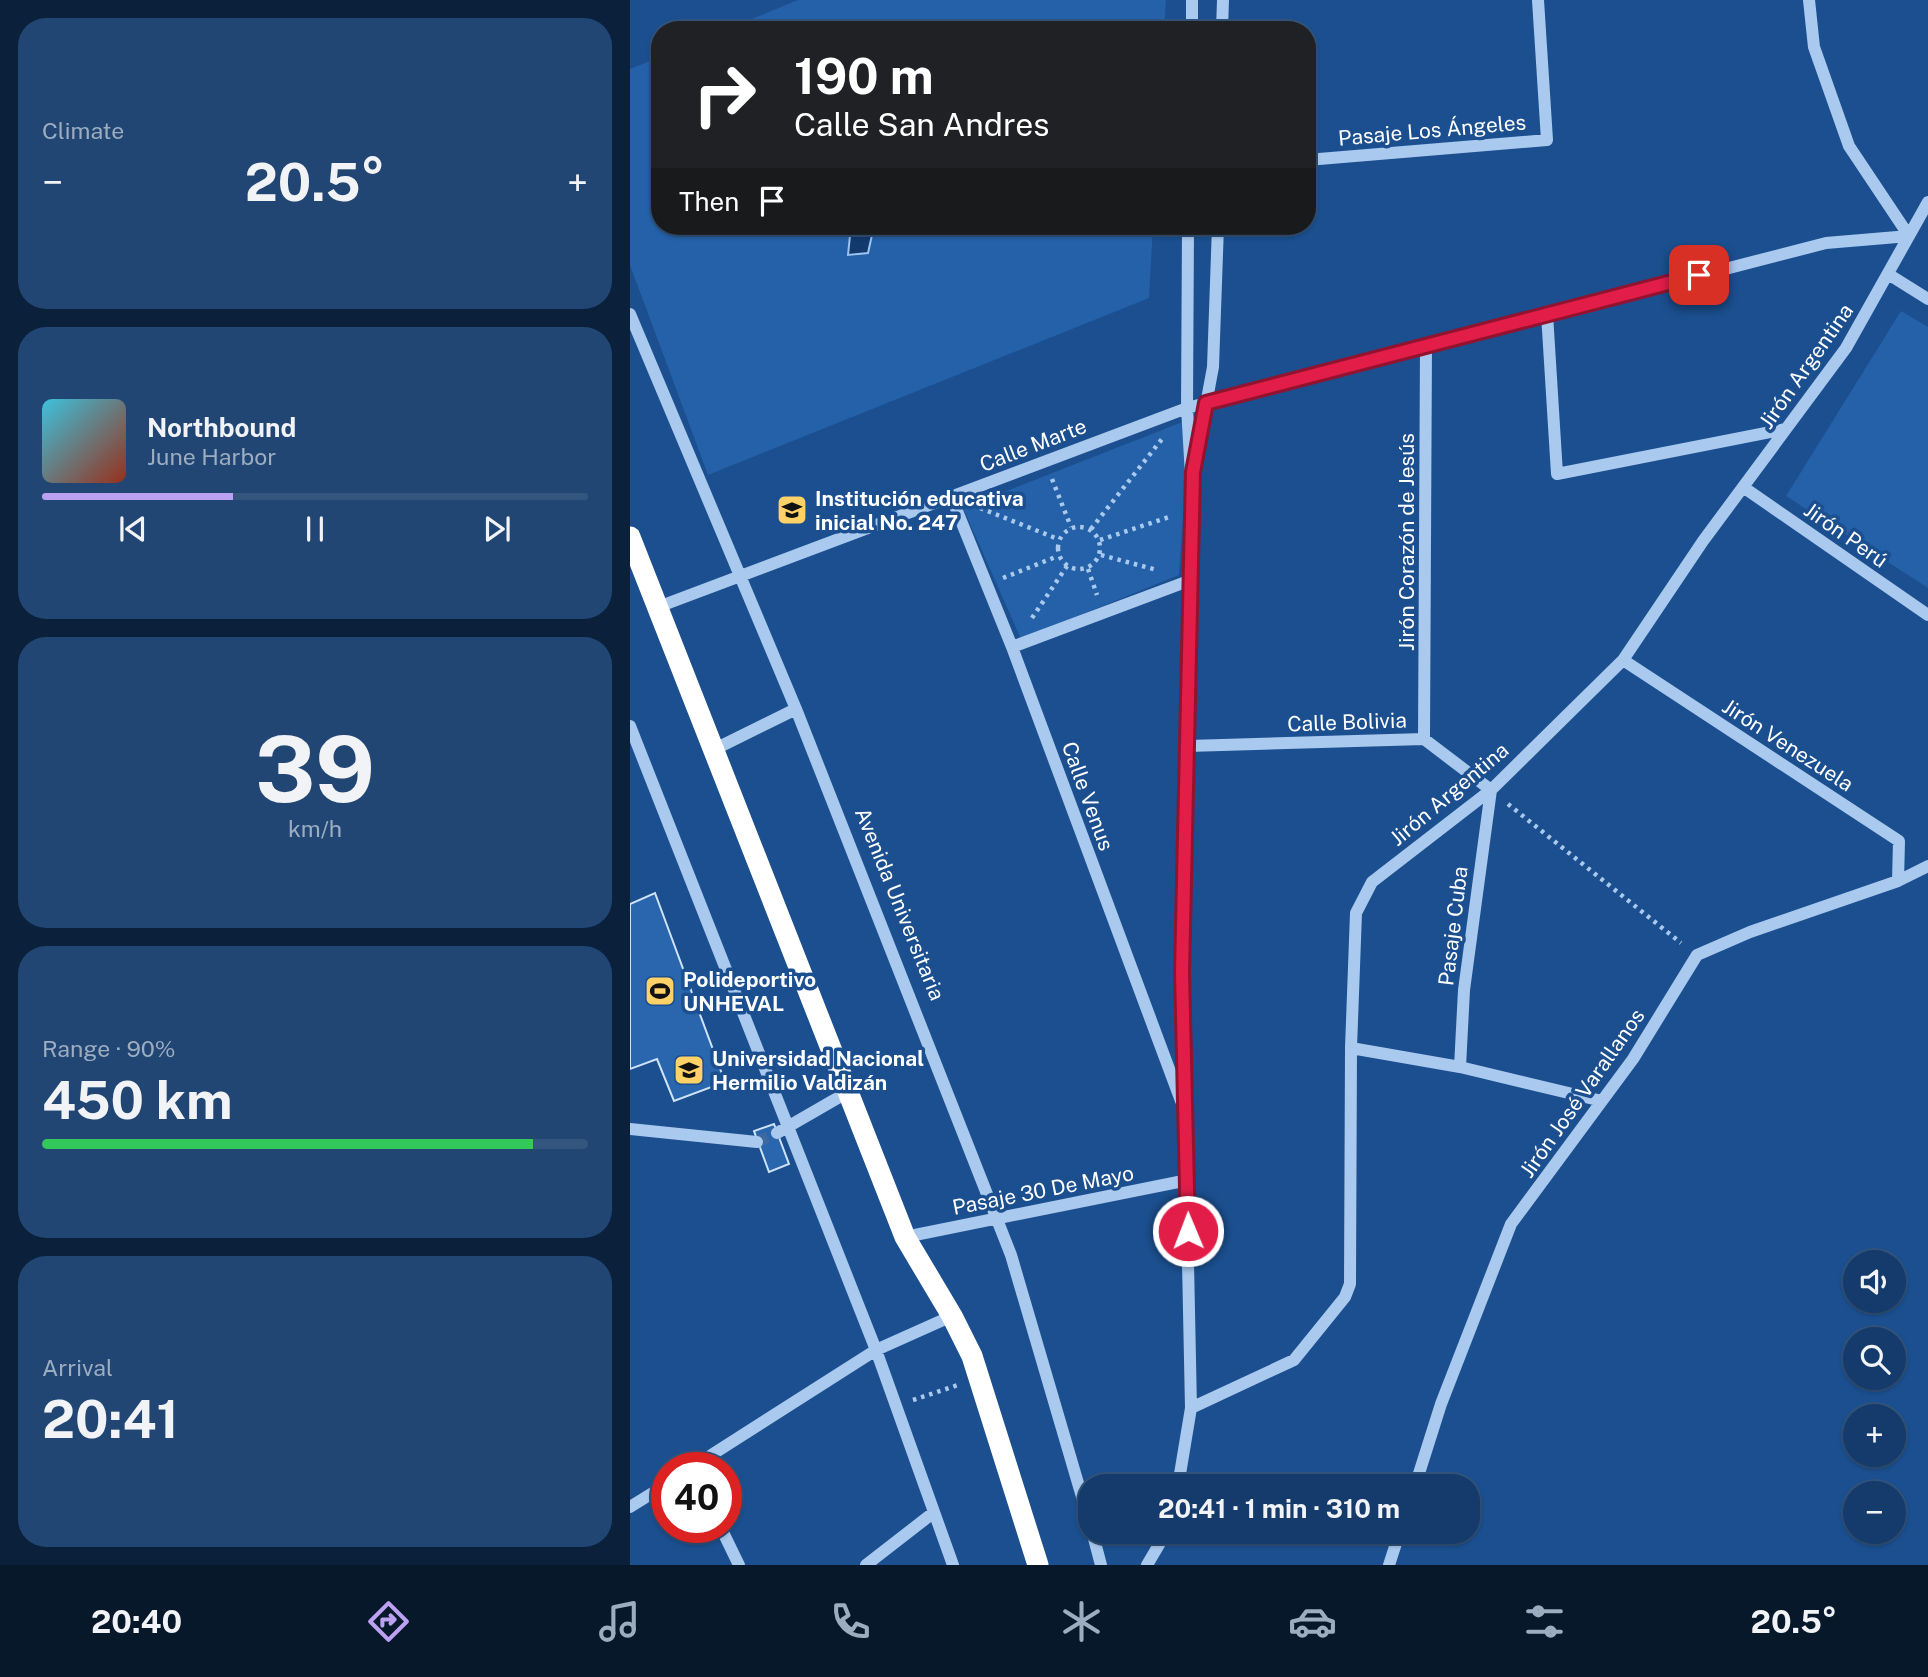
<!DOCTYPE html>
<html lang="en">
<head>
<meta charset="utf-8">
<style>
	:root { --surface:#143b6b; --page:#214673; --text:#f1f3f6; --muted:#9dadc1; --line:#33557e; --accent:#bca0f2 }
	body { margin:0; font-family:"Public Sans",sans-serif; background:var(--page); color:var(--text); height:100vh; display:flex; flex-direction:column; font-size:26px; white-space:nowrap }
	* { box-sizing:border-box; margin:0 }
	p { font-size:23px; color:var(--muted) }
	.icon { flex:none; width:38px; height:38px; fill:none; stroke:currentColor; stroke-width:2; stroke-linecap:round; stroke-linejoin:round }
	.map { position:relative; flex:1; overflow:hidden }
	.drawer { display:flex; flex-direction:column; gap:18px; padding:18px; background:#0b203b; width:630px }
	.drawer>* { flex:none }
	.top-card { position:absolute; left:21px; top:21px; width:665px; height:214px; border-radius:28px; box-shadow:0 2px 5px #0004,0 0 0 2px var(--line); background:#202124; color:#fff; overflow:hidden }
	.controls { position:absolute; left:1213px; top:1250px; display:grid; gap:14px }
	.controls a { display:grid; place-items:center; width:63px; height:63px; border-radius:50%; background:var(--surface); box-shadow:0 2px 5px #0004,0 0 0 2px var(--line); font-size:35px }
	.speed { position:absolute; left:21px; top:1452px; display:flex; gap:14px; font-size:35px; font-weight:700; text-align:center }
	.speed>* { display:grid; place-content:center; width:91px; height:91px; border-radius:50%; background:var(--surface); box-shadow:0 2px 5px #0004,0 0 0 2px var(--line); line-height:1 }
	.speed .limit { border:10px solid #d22; background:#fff; color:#111 }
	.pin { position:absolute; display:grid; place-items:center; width:60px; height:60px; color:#fff; margin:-30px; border-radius:14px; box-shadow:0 4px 10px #0006 }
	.me { position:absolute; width:77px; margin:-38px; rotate:359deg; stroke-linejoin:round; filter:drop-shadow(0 0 5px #0008) }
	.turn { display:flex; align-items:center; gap:24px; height:147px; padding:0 28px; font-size:32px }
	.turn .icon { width:91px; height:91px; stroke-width:2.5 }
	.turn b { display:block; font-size:49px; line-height:60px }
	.then { display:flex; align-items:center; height:66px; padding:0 28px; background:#0003; gap:14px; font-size:26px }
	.big { font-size:52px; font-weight:700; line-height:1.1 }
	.drawer .card { flex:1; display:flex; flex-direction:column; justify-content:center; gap:10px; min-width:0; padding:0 24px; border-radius:28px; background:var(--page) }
	.drawer .dial { align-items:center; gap:0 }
	.dial b { font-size:91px; line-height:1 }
	.song { display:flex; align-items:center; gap:21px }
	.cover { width:84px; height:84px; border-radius:10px; background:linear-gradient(135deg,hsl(190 70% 55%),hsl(10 70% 35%)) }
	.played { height:7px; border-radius:4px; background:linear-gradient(90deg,var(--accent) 35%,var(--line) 35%) }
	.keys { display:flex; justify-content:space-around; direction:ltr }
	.heat { display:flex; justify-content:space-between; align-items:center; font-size:38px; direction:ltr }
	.charge { height:10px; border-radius:5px; background:linear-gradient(90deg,#34c759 90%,var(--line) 0) }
	.trip { position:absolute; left:448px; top:1474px; width:402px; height:70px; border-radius:28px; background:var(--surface); box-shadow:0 2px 5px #0004,0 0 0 2px var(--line); font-weight:700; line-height:70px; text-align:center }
	.tabs { display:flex; height:112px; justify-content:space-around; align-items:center; background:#08182b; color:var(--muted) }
	.tabs .icon { width:49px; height:49px }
	.tabs .on { color:var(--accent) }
	.tabs b { font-size:32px; color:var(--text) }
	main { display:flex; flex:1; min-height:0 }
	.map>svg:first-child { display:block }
	.green { fill:#2461a8 }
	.water { fill:#123a6d; stroke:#9cc4f0; stroke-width:2 }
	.building { fill:#2a66ad; stroke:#cfe3fa; stroke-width:2 }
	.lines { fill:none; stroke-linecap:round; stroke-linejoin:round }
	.minor-tunnel { stroke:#3d69a0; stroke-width:12; stroke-dasharray:12 6; stroke-linecap:butt }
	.path { stroke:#a9c9ee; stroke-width:4.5; stroke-dasharray:3.5 5; stroke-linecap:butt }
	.minor { stroke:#a9c9ee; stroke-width:12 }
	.highway { stroke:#fff; stroke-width:21 }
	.route-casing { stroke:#92132f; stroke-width:18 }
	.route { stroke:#e11d48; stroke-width:12 }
	.labels { text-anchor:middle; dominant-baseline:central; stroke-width:7; stroke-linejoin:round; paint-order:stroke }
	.street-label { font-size:21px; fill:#fff; stroke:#1b4f8f }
	.poi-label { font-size:21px; font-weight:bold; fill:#fff; stroke:#1b4f8f; text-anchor:start }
</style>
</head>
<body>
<main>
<section class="drawer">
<div class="card"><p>Climate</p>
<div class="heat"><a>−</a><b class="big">20.5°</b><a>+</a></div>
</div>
<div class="card">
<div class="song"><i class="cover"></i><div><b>Northbound</b><p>June Harbor</p></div></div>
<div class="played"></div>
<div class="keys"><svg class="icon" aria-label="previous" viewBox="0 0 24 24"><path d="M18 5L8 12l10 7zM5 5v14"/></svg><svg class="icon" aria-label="pause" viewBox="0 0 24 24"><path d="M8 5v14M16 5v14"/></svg><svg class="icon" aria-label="next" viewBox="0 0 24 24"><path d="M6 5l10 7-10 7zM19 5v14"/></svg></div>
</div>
<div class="card dial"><b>39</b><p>km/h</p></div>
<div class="card"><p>Range · 90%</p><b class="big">450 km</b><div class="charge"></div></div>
<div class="card"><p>Arrival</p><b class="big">20:41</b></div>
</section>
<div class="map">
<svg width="1298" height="1565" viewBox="0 0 1298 1565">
	<rect width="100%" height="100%" fill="#1b4f8f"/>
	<path class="green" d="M168 0H536L534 30H95Z
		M30 57V226H523L519 298 78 475 0 265V69Z
		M1271 311 1298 327V588L1156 496Z
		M560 419 549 575 391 639 333 508Z"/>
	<path class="water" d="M221 226H244L238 253 218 255Z"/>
	<path class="building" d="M25 893 95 1082 44 1101 27 1059 0 1069V904Z
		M144 1124 159 1164 139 1172 124 1131Z"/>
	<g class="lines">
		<path class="minor-tunnel" d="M127 1142 147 1133"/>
		<path class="path" d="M422 479 441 527
			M350 508 428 539
			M428 548a21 21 0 1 1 42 0a21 21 0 1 1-42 0Z
			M461 529 532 439
			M470 540 542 516
			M471 555 527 570
			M458 569 467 595
			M373 578 428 556
			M402 618 437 566
			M878 804 1051 943
			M283 1400 328 1385"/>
		<path class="minor" d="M562 30V0
			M592 30 593 0
			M677 160 917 140 908 0
			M1258 274 1298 299
			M0 314 166 709 381 1255 460 1524
			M917 314 927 474 1156 429
			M566 458 583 367 588 226
			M1113 487 1298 615
			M321 496 382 647 551 1101
			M28 607 557 408 1196 243 1279 236 1219 146 1184 47 1179 0
			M382 647 561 580
			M993 660 1269 841 1268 881
			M0 726 246 1350 323 1565
			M794 739 796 345
			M558 746 794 739 861 790 834 990 830 1067
			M85 749 166 709
			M721 1048 830 1067 972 1101
			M0 1129 127 1142
			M147 1133 218 1092
			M275 1237 558 1180
			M561 1408 664 1360 715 1297 720 1284 721 1048 726 913 742 882 861 790 993 660 1073 541 1216 348 1298 202
			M61 1468 246 1350 322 1316
			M548 1486 561 1408 552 972 563 509 557 408 558 226
			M785 1486 811 1404 881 1224 1003 1059 1067 955 1120 932 1268 881 1298 866
			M0 1507 37 1484
			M91 1528 109 1565
			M462 1531 471 1565
			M236 1565 303 1513
			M517 1565 537 1531
			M759 1565 770 1531"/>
		<path class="highway" d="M0 537 275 1237 322 1316 342 1356 408 1565"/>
	</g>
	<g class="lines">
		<g class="route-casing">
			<path id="route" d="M558 1231 552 972 563 472 576 403 1069 275"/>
		</g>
		<use href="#route" class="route"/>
	</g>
	<defs>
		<g id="school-square" transform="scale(1.575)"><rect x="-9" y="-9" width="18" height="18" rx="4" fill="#ffd166" stroke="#1b4f8f"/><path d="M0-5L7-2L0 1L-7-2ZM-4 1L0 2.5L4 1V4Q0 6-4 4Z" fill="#111"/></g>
		<g id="stadium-square" transform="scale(1.575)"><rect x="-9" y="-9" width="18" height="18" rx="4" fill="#ffd166" stroke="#1b4f8f"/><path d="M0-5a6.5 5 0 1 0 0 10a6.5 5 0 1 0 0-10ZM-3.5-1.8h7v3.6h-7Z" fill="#111"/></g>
		<g id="university-square" transform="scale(1.575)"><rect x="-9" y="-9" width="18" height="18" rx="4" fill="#ffd166" stroke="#1b4f8f"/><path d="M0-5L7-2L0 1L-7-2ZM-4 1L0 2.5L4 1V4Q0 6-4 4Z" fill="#111"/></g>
	</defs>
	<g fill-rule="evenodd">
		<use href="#school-square" x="162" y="510"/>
		<use href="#stadium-square" x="30" y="991"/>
		<use href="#university-square" x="59" y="1070"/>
	</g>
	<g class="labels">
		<g class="street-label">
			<text transform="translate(802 130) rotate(-5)">Pasaje Los Ángeles</text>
			<text transform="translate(1176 366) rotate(-55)">Jirón Argentina</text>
			<text transform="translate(403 445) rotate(-21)">Calle Marte</text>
			<text transform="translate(1216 535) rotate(35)">Jirón Perú</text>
			<text transform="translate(776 542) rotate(-90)">Jirón Corazón de Jesús</text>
			<text transform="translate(717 722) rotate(-2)">Calle Bolivia</text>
			<text transform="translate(1158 745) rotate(33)">Jirón Venezuela</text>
			<text transform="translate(819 794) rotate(-40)">Jirón Argentina</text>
			<text transform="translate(458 796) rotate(70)">Calle Venus</text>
			<text transform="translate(270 904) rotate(68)">Avenida Universitaria</text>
			<text transform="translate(823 926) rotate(-83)">Pasaje Cuba</text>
			<text transform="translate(952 1093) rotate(-55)">Jirón José Varallanos</text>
			<text transform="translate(413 1190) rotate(-11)">Pasaje 30 De Mayo</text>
		</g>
		<g class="poi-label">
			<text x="185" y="498">Institución educativa<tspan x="185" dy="24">inicial No. 247</tspan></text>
			<text x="53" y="979">Polideportivo<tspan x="53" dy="24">UNHEVAL</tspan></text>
			<text x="82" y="1058">Universidad Nacional<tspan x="82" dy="24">Hermilio Valdizán</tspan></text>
		</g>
	</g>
</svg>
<div class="controls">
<a><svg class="icon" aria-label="sound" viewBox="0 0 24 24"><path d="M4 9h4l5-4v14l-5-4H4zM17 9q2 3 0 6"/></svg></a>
<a><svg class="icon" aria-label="search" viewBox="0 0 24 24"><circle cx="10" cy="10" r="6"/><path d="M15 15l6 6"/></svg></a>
<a>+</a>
<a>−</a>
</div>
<div class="speed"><div class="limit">40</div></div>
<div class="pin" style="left:1069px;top:275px;background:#d93025"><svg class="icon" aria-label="arrive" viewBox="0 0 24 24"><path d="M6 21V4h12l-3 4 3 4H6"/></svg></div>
<svg class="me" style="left:558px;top:1231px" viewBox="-20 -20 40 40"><circle r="17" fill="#e11d48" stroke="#fff" stroke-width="3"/><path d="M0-11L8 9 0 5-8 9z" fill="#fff"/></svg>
<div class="trip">20:41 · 1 min · 310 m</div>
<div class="top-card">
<div class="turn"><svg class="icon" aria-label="right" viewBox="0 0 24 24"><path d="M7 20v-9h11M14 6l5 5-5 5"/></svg><div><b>190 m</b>Calle San Andres</div></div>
<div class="then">Then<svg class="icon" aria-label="arrive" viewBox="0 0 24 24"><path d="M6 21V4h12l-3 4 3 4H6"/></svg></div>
</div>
</div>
</main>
<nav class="tabs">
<b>20:40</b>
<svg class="icon on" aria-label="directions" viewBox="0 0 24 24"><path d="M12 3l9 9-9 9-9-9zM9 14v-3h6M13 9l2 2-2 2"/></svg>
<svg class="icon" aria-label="music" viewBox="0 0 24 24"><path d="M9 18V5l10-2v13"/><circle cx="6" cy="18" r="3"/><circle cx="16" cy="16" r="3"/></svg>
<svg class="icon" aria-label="phone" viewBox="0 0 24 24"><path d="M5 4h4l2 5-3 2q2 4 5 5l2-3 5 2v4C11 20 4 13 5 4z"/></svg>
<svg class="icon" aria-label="climate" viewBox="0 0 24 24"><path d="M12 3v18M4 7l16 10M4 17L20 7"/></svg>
<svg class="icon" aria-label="car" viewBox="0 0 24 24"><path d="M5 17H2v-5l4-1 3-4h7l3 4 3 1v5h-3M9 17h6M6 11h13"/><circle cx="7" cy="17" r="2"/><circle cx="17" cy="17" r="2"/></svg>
<svg class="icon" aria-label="filters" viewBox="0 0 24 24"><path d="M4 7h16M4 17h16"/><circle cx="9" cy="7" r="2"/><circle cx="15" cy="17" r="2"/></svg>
<b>20.5°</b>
</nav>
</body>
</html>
